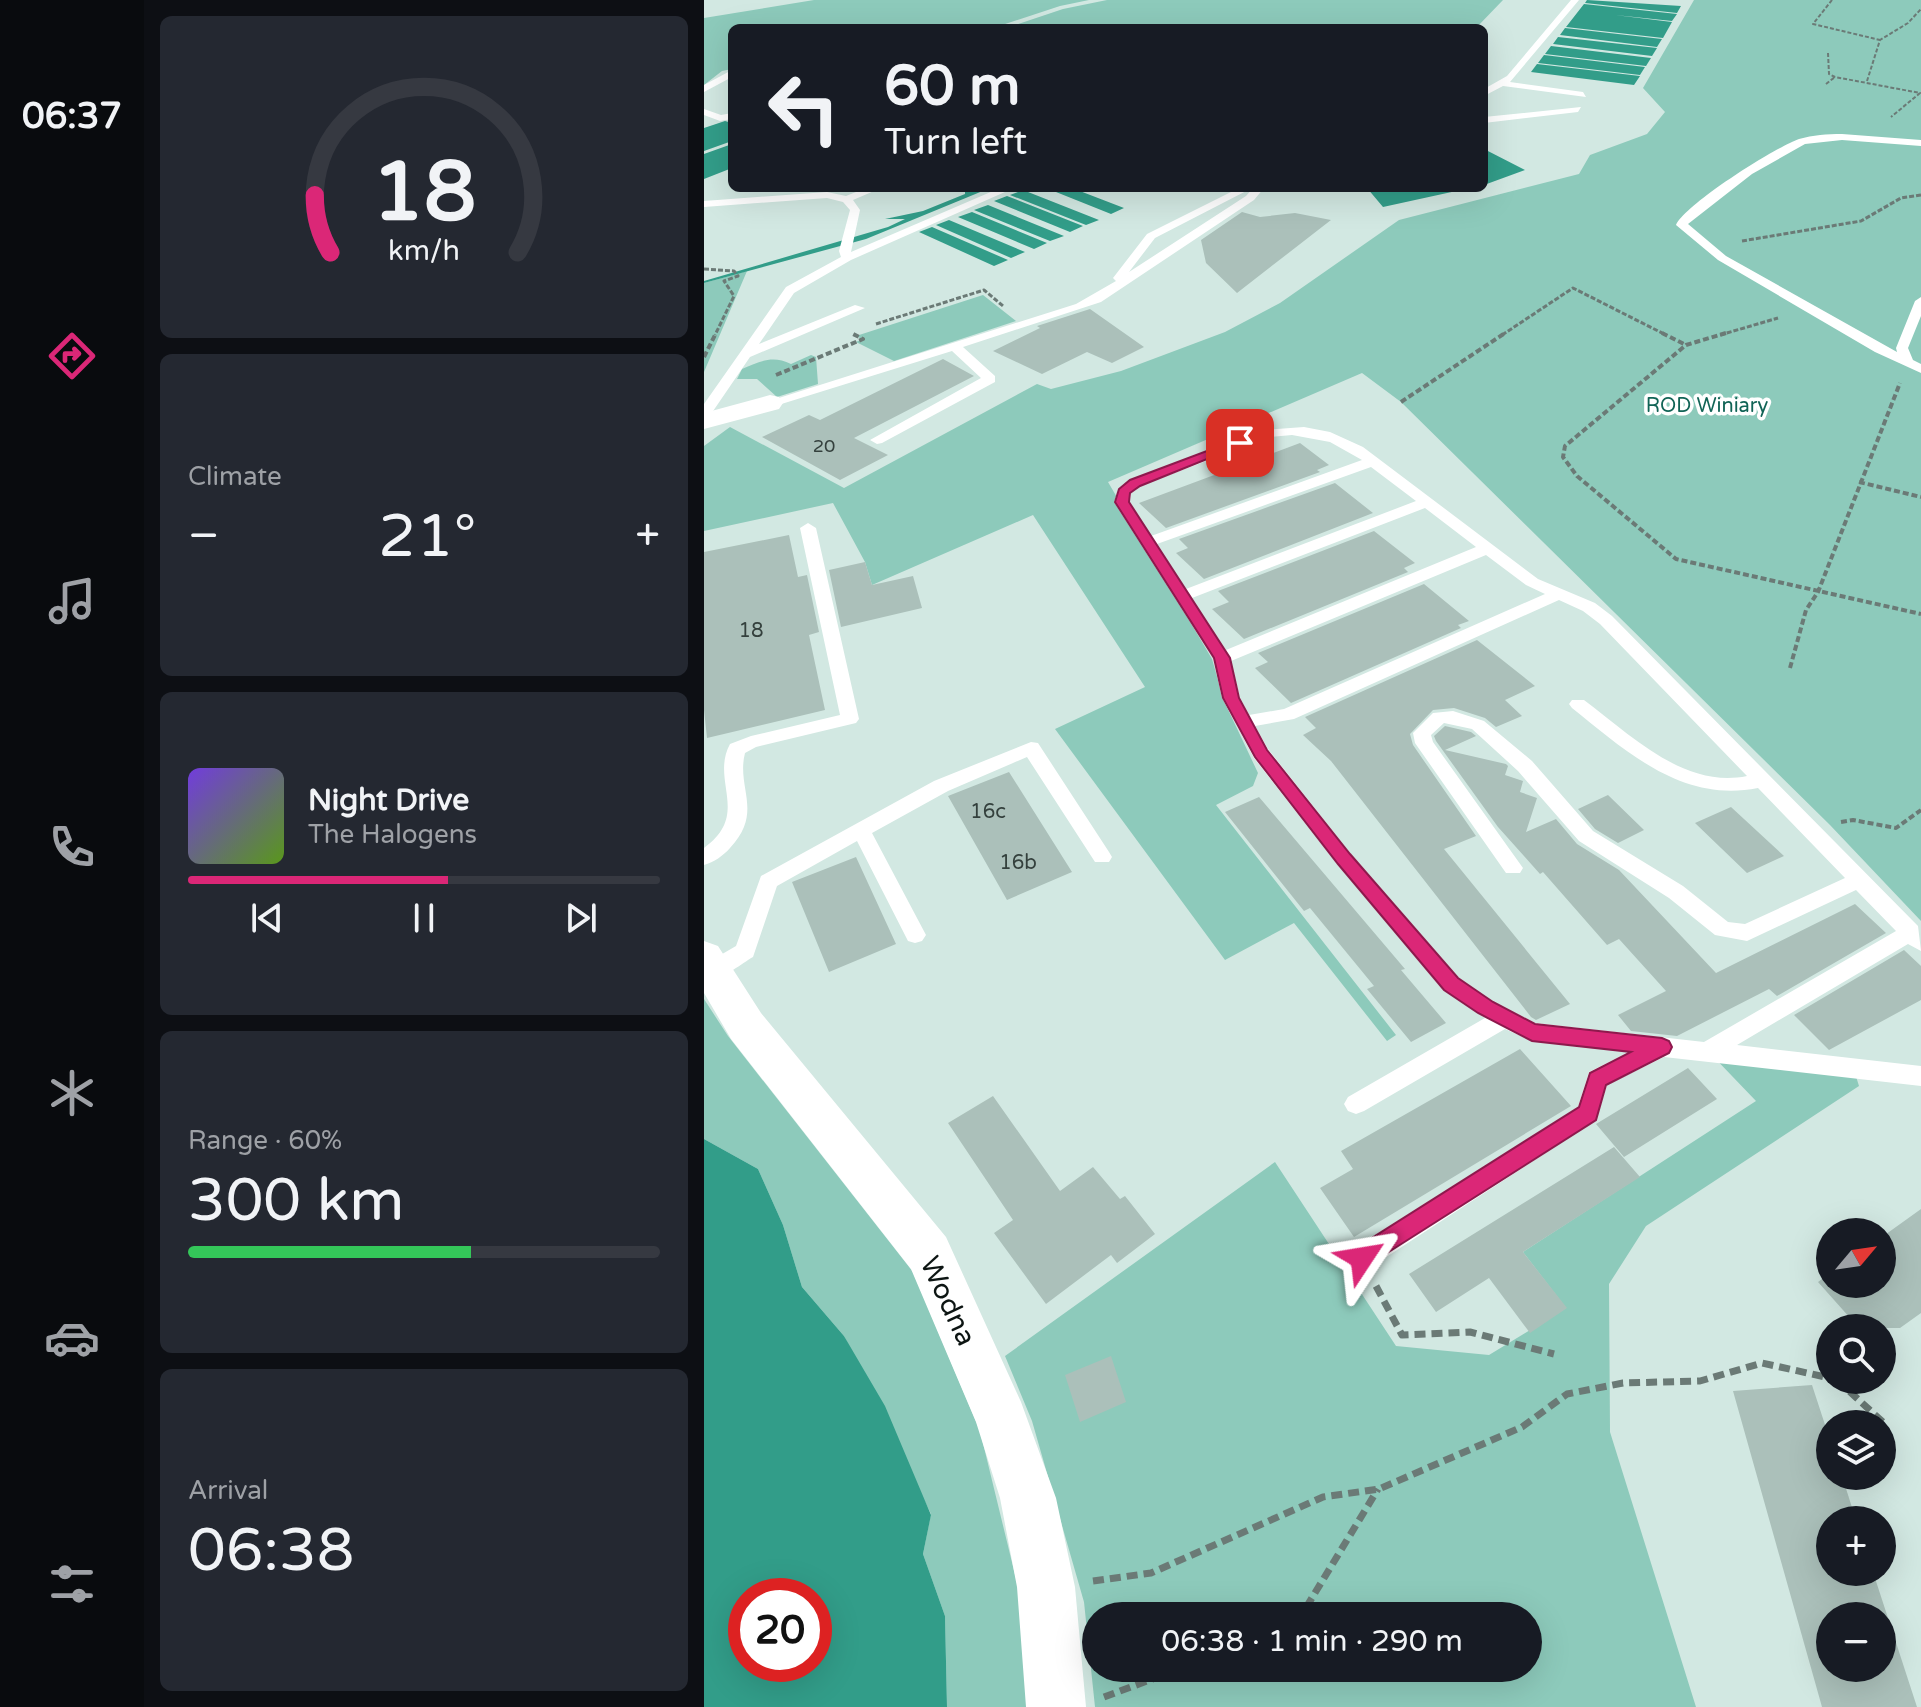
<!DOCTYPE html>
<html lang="en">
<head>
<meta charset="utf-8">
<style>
	:root { --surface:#171b24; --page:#242831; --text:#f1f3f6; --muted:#9ea1a6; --line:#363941; --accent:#db2777 }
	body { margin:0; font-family:"Varela Round",sans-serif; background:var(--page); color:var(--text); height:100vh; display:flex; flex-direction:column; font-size:30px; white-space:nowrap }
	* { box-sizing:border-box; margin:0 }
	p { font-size:26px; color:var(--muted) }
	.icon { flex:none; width:44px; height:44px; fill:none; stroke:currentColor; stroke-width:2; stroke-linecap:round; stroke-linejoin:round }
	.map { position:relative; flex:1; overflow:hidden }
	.side { display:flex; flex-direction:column; gap:16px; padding:16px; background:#0d0f14; width:560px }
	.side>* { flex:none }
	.top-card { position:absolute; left:24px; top:24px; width:760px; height:168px; border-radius:12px; box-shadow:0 8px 32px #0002; background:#171b24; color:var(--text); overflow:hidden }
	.needle { width:52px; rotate:61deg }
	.controls { position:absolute; left:1112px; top:1218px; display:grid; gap:16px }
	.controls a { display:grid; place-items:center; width:80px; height:80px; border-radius:50%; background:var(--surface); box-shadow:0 8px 32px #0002; font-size:40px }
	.speed { position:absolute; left:24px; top:1578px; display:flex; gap:16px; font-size:40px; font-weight:700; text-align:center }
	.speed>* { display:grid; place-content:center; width:104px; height:104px; border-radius:50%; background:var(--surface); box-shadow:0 8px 32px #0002; line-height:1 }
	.speed .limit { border:12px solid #d22; background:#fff; color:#111 }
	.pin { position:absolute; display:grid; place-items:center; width:68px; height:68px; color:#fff; margin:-34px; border-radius:16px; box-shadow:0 4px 12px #0006 }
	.me { position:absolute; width:88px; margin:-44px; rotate:57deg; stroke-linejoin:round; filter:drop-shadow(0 0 6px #0008) }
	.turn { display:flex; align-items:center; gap:28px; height:168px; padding:0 24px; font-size:36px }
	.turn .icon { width:104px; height:104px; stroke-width:2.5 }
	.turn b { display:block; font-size:56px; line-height:68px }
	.big { font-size:60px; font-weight:600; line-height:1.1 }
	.side .widget { flex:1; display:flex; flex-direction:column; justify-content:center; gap:12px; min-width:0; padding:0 28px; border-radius:12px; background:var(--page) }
	.side .dial { align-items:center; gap:0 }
	.dial svg { height:208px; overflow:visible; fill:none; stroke:var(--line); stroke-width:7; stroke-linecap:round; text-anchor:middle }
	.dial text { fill:var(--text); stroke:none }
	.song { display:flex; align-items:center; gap:24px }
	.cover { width:96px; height:96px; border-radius:12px; background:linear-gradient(135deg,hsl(260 70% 55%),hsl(90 70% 35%)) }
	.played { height:8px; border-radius:4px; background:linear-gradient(90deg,var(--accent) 55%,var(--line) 55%) }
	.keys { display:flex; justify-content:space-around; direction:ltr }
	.heat { display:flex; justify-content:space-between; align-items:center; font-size:44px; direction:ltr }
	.charge { height:12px; border-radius:6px; background:linear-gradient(90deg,#34c759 60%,var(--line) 0) }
	.trip { position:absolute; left:378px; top:1602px; width:460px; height:80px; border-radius:40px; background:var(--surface); box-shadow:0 8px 32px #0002; font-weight:600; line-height:80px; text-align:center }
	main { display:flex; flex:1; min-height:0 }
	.dock { display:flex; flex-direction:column; width:144px; justify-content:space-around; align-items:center; background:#090b0e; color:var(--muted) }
	.dock .icon { width:56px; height:56px }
	.dock .active { color:var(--accent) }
	.dock b { font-size:36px; color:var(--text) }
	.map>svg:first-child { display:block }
	.green { fill:#8dcabb; fill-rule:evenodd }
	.water { fill:#329d89; fill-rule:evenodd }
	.building { fill:#abc0ba; fill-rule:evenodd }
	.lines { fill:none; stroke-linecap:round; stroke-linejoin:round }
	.path-far3 { stroke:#6b7a76; stroke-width:2; stroke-dasharray:4 2; stroke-linecap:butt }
	.path-far2 { stroke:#6b7a76; stroke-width:3; stroke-dasharray:5 2; stroke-linecap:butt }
	.path-far1 { stroke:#6b7a76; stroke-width:4; stroke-dasharray:6 3; stroke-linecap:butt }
	.path { stroke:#6b7a76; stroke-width:7; stroke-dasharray:11 6; stroke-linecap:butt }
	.service { fill:#fff; fill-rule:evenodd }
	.minor { fill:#fff; fill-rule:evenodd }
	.route { fill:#db2777; stroke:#8e194d; stroke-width:2 }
	.labels { text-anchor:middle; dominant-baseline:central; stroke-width:7; stroke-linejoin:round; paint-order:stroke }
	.far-number-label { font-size:18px; fill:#34403d }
	.far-park-label { font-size:20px; fill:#116456; stroke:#fff }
	.number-label { font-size:20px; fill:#34403d }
	.near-street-label { font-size:28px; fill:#0d1513; stroke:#fff }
</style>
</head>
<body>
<main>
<nav class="dock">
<b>06:37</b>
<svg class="icon active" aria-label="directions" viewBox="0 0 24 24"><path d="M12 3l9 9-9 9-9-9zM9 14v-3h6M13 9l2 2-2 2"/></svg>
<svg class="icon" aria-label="music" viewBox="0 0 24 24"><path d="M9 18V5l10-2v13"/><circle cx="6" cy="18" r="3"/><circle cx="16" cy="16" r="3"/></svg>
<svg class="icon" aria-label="phone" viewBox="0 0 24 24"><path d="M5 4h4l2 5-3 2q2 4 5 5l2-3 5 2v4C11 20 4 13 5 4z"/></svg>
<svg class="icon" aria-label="climate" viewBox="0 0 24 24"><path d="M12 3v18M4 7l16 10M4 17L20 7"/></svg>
<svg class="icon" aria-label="car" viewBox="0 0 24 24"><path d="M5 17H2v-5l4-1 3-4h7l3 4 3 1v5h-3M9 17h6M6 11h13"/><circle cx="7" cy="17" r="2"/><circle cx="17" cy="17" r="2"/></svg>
<svg class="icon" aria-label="filters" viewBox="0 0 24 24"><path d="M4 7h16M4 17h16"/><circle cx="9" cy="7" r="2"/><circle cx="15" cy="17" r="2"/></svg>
</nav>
<section class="side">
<div class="widget dial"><svg viewBox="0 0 100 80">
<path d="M14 69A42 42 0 1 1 86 69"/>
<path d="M14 69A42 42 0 0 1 8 47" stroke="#db2777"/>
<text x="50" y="56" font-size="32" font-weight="700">18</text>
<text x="50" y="72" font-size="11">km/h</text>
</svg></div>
<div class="widget"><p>Climate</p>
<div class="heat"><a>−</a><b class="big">21°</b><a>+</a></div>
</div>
<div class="widget">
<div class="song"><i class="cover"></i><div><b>Night Drive</b><p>The Halogens</p></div></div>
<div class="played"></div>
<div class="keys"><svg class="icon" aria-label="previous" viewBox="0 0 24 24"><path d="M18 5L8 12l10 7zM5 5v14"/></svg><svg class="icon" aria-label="pause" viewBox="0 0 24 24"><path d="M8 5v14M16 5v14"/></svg><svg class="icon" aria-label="next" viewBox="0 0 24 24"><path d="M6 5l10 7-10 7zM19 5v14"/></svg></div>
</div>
<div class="widget"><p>Range · 60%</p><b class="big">300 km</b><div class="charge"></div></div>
<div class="widget"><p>Arrival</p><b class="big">06:38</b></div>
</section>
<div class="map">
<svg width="1217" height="1707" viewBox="0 0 1217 1707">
	<rect width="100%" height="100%" fill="#d2e8e2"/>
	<path class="green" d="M110 0H385L356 6 289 28H28V69L18 71 0 85V18Z
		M403 0H799L772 28H302L359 9Z
		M990 0H1217V921L1126 825 697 402 658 373 404 482 508 659 520 701 554 773 549 786 512 805 692 1035 683 1041 590 923 521 960 351 729 441 687 329 515 168 585 161 562 129 503 0 531V446L26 427 140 488 333 384 347 389 417 371 521 332 576 303 695 220 875 174 886 155 943 134 961 112 939 88Z
		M43 271 0 372V283Z
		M279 295 312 321 190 361 152 342 158 339 152 336Z
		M107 355 112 357 114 384 73 397 53 379H33L38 369C56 361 69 355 87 364Z
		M0 999 24 1036 209 1272 276 1431 323 1624 328 1707H243L241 1616 219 1554 227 1514 140 1336 98 1287 79 1225 54 1169 0 1139Z
		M1004 1051 1150 1070 1155 1086 942 1226 905 1284 906 1432 992 1707H391L380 1602 328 1421 301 1356 571 1162 692 1346 785 1355 862 1308 819 1252 1052 1101ZM392 1616H824V1668H392Z"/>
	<path class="water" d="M883 0 977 6 973 13 881 3Z
		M880 4 973 14 968 21 911 15 968 22 959 38 862 27Z
		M861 28 958 39 953 47 856 35Z
		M854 37 953 48 948 56 849 44Z
		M847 46 947 58 942 66 841 54Z
		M840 55 941 67 936 75 834 63Z
		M833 64 936 76 930 85 827 72Z
		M21 121 28 123V141L0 151V128Z
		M28 144V168L0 179V154Z
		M780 149 821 170 780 185Z
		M261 188H286L162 239 0 283V281L184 227 201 219H181L219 211 261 194Z
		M342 188H368L420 208 407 214Z
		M663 188H766L679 207Z
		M319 190 395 220 382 225 306 195Z
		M303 196 379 226 366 232 290 201Z
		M284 205 360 236 346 241 270 210Z
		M268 212 343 243 330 249 254 217Z
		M245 220 321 252 307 258 232 225Z
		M228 227 304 260 290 266 215 232Z
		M0 1139 54 1169 79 1225 98 1287 140 1336 181 1406 227 1515 219 1554 241 1616 243 1707H0ZM42 1596H110V1664H42Z"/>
	<path class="building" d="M538 212 556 217 591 213 627 220 533 293 502 263 497 240Z
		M386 309 440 347 408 363 383 352 338 374 289 351 336 328 333 326Z
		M239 359 270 376 150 438 184 455 136 480 58 437 105 415 116 420Z
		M596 443 625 465 613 470 616 472 462 528 435 503Z
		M631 483 669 513 500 579 472 553 484 548 475 539Z
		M670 531 711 563 700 568 704 572 540 639 508 609 525 602 514 591Z
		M85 535 94 577 103 575 115 632 105 635 121 710 3 738 0 710V552Z
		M161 562 168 585 209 576 218 608 137 627 125 570Z
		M720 584 765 621 754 625 757 628 587 703 551 668 564 662 554 653Z
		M773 640 831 686 801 700 818 716 792 727 781 718 750 708 729 710 706 734 709 745 772 836 740 849 866 1004 832 1020 827 1017 627 761 599 735 612 728 601 717Z
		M741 726 767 732 772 736 741 750 802 764 804 766 801 775 819 781 816 792 833 798 822 832 852 819 873 844 915 870 1012 973 1151 904 1182 933 1073 996 1065 989 973 1036 927 1031 914 1015 962 991 915 939 903 945 839 872 836 874 794 827 732 741 730 736Z
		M305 772 368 872 303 900 244 796Z
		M904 795 940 830 914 843 891 829 874 809Z
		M555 797 701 969 697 970 742 1023 707 1042 663 989 670 986 606 908 600 911 521 812Z
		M1027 807 1080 856 1043 873 991 823Z
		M152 857 192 944 125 972 88 882Z
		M1200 950 1217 966V1000L1125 1050 1090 1015Z
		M816 1049 867 1106 650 1237 616 1188 649 1169 637 1151Z
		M984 1068 1013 1099 920 1157 892 1124Z
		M289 1096 356 1191 389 1167 416 1199 421 1196 451 1234 413 1263 407 1255 342 1304 290 1233 309 1220 244 1123Z
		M910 1147 936 1177 819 1252 863 1308 826 1333 785 1278 732 1312 705 1274Z
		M1217 1209V1313L1196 1328H1155L1114 1282 1126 1273V1284H1178V1237Z
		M407 1356 422 1402 376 1422 361 1375Z
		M1108 1385 1126 1440V1476H1138L1152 1520H1126V1572H1169L1213 1707H1118L1029 1391ZM1126 1616H1178V1668H1126Z"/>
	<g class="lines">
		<path class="path-far3" d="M1128 0 1109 24 1176 40
			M1124 53 1125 74 1131 77 1216 93 1187 117
			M1163 81 1176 40 1204 23 1217 9
			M1122 84 1131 77"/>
		<path class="path-far2" d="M1038 241 1157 221 1197 198 1217 195
			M0 269 30 271 34 276 20 281 30 296 11 335
			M172 324 280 290 299 306
			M798 335 869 288 962 335
			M1016 335 1074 318"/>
		<path class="path-far1" d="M958 333 982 345
			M1022 333 982 345 861 446 859 457 873 476 972 559 1217 614
			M0 357 12 333
			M72 375 159 339 149 334
			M697 402 801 333
			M1155 482 1217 497
			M1086 668 1102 610 1114 592 1196 383
			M1137 822 1149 820 1192 828 1217 810"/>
		<path class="path" d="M672 1286 698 1335 766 1332 850 1354
			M1133 1380 1181 1424
			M389 1581 447 1573 619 1497 675 1489 818 1427 863 1394 919 1383 996 1381 1058 1363 1126 1378
			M588 1616 600 1611 674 1489
			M400 1697 478 1668"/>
		<path class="service" d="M867 0H875L806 82 879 92 882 97 799 86 780 96V89L803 76Z
			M28 70V77L0 92V85Z
			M877 107 874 112 780 123V117Z
			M0 109 17 115 28 113V119L16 121 0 115Z
			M1138 134 1217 140V146L1138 140 1101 144 1048 174 984 224 1022 256 1193 352 1192 348 1211 301 1217 297V316L1204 348 1209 360 1217 364V373L1171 352 1014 260 972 225C983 203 1070 148 1095 139 1109 135 1123 134 1138 134Z
			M162 188H177L149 200 156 210 147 252 296 188H310L147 260 90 293 55 344 151 305 161 308 46 357 5 417 0 418V404L82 287 137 257 135 251 146 210 139 202 123 198 0 207V201L123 192 142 196Z
			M464 188H477V189L472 192Z
			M535 188H548L451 238 425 272 542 196 549 188H560L550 200 397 302 259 347 291 376V382L178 443 173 444 166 440 277 378 248 351 71 406 59 403 372 304 412 281 409 278 443 234Z
			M600 427 626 432 659 447 834 579 891 603 908 616 1214 926 1217 951 1204 944 1033 1045 1217 1066V1086L960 1057 903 1085 892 1120 667 1267 658 1270 649 1267 645 1258 649 1249 874 1107 885 1072 925 1052 828 1041 801 1029 660 1111 652 1114 644 1111 640 1104 644 1097 781 1018 739 990 633 864 550 758 518 698 509 658 410 502 415 488 426 480 558 430ZM588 435 626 442 658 460 447 536 426 502 427 493 436 486 566 437ZM667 467 712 501 482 589 453 544ZM721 508 772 547 522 650 488 598ZM782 555 822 585 841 594 580 709 545 715 536 698 527 661ZM855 600 879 611 896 624 1043 776C980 789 927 735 880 700H868L865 704 868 708C923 752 978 803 1054 788L1141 878 1041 924 1024 922 979 886 889 831 828 761 780 721 749 711 729 713 709 733 711 743 802 873H816L819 868 729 742 727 735 740 723 768 729 814 771 875 841 965 898 1011 935 1043 941 1152 890 1192 931 1000 1042 831 1023 790 1002 755 978 647 854 564 749 551 726 590 719Z
			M104 523 112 528 155 719 152 723 52 747 41 753C32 788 60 812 26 848 19 856 10 862 0 865V848C47 814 6 781 26 744L47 736 136 715 96 528Z
			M327 742 334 743 405 852 408 857 405 862H391L323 757 244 791 168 833 222 935 218 941 211 943 204 941 153 841 73 886 49 957C35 965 17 982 1 976V964L32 946 57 876 230 781Z"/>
		<path class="minor" d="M66 395 75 397 79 403 75 409 0 429V413Z
			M0 941 14 946 57 1013 242 1237 317 1402 352 1498 371 1587 382 1707H322L313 1587 296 1498 272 1422 207 1269 27 1039 0 993Z"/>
	</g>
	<path class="route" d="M532 440 543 443 436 486 426 493 425 502 526 658 535 698 563 750 646 854 754 978 789 1002 831 1024 958 1038 965 1041 968 1047 965 1053 902 1085 892 1120 658 1269 649 1266 646 1258 649 1250 875 1107 886 1073 927 1052 828 1041 774 1013 740 990 634 864 551 757 519 698 510 658 411 502 415 489 426 480Z"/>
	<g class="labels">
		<g class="far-number-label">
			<text x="120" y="446">20</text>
		</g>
		<g class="far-park-label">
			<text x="1003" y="406">ROD Winiary</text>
		</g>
		<g class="number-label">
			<text x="47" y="631">18</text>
			<text x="284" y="812">16c</text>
			<text x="314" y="863">16b</text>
		</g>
		<g class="near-street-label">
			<text transform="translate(244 1301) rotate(65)">Wodna</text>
		</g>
	</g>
</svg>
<div class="controls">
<a><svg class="needle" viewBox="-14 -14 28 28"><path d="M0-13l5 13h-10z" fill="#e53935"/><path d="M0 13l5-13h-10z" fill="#9ea1a6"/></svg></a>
<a><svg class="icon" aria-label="search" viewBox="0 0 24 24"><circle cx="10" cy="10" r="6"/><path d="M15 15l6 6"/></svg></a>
<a><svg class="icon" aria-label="layers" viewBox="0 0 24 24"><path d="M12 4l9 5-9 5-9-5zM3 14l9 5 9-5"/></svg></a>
<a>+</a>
<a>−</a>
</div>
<div class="speed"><div class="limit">20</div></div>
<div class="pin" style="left:536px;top:443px;background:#d93025"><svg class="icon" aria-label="arrive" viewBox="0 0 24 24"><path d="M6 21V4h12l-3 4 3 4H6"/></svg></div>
<svg class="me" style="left:658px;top:1258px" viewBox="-20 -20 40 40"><path d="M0-17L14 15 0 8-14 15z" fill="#db2777" stroke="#fff" stroke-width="4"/></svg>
<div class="trip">06:38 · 1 min · 290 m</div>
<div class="top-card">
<div class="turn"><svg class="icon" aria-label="left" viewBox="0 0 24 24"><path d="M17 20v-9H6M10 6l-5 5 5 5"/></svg><div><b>60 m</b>Turn left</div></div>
</div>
</div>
</main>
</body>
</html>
